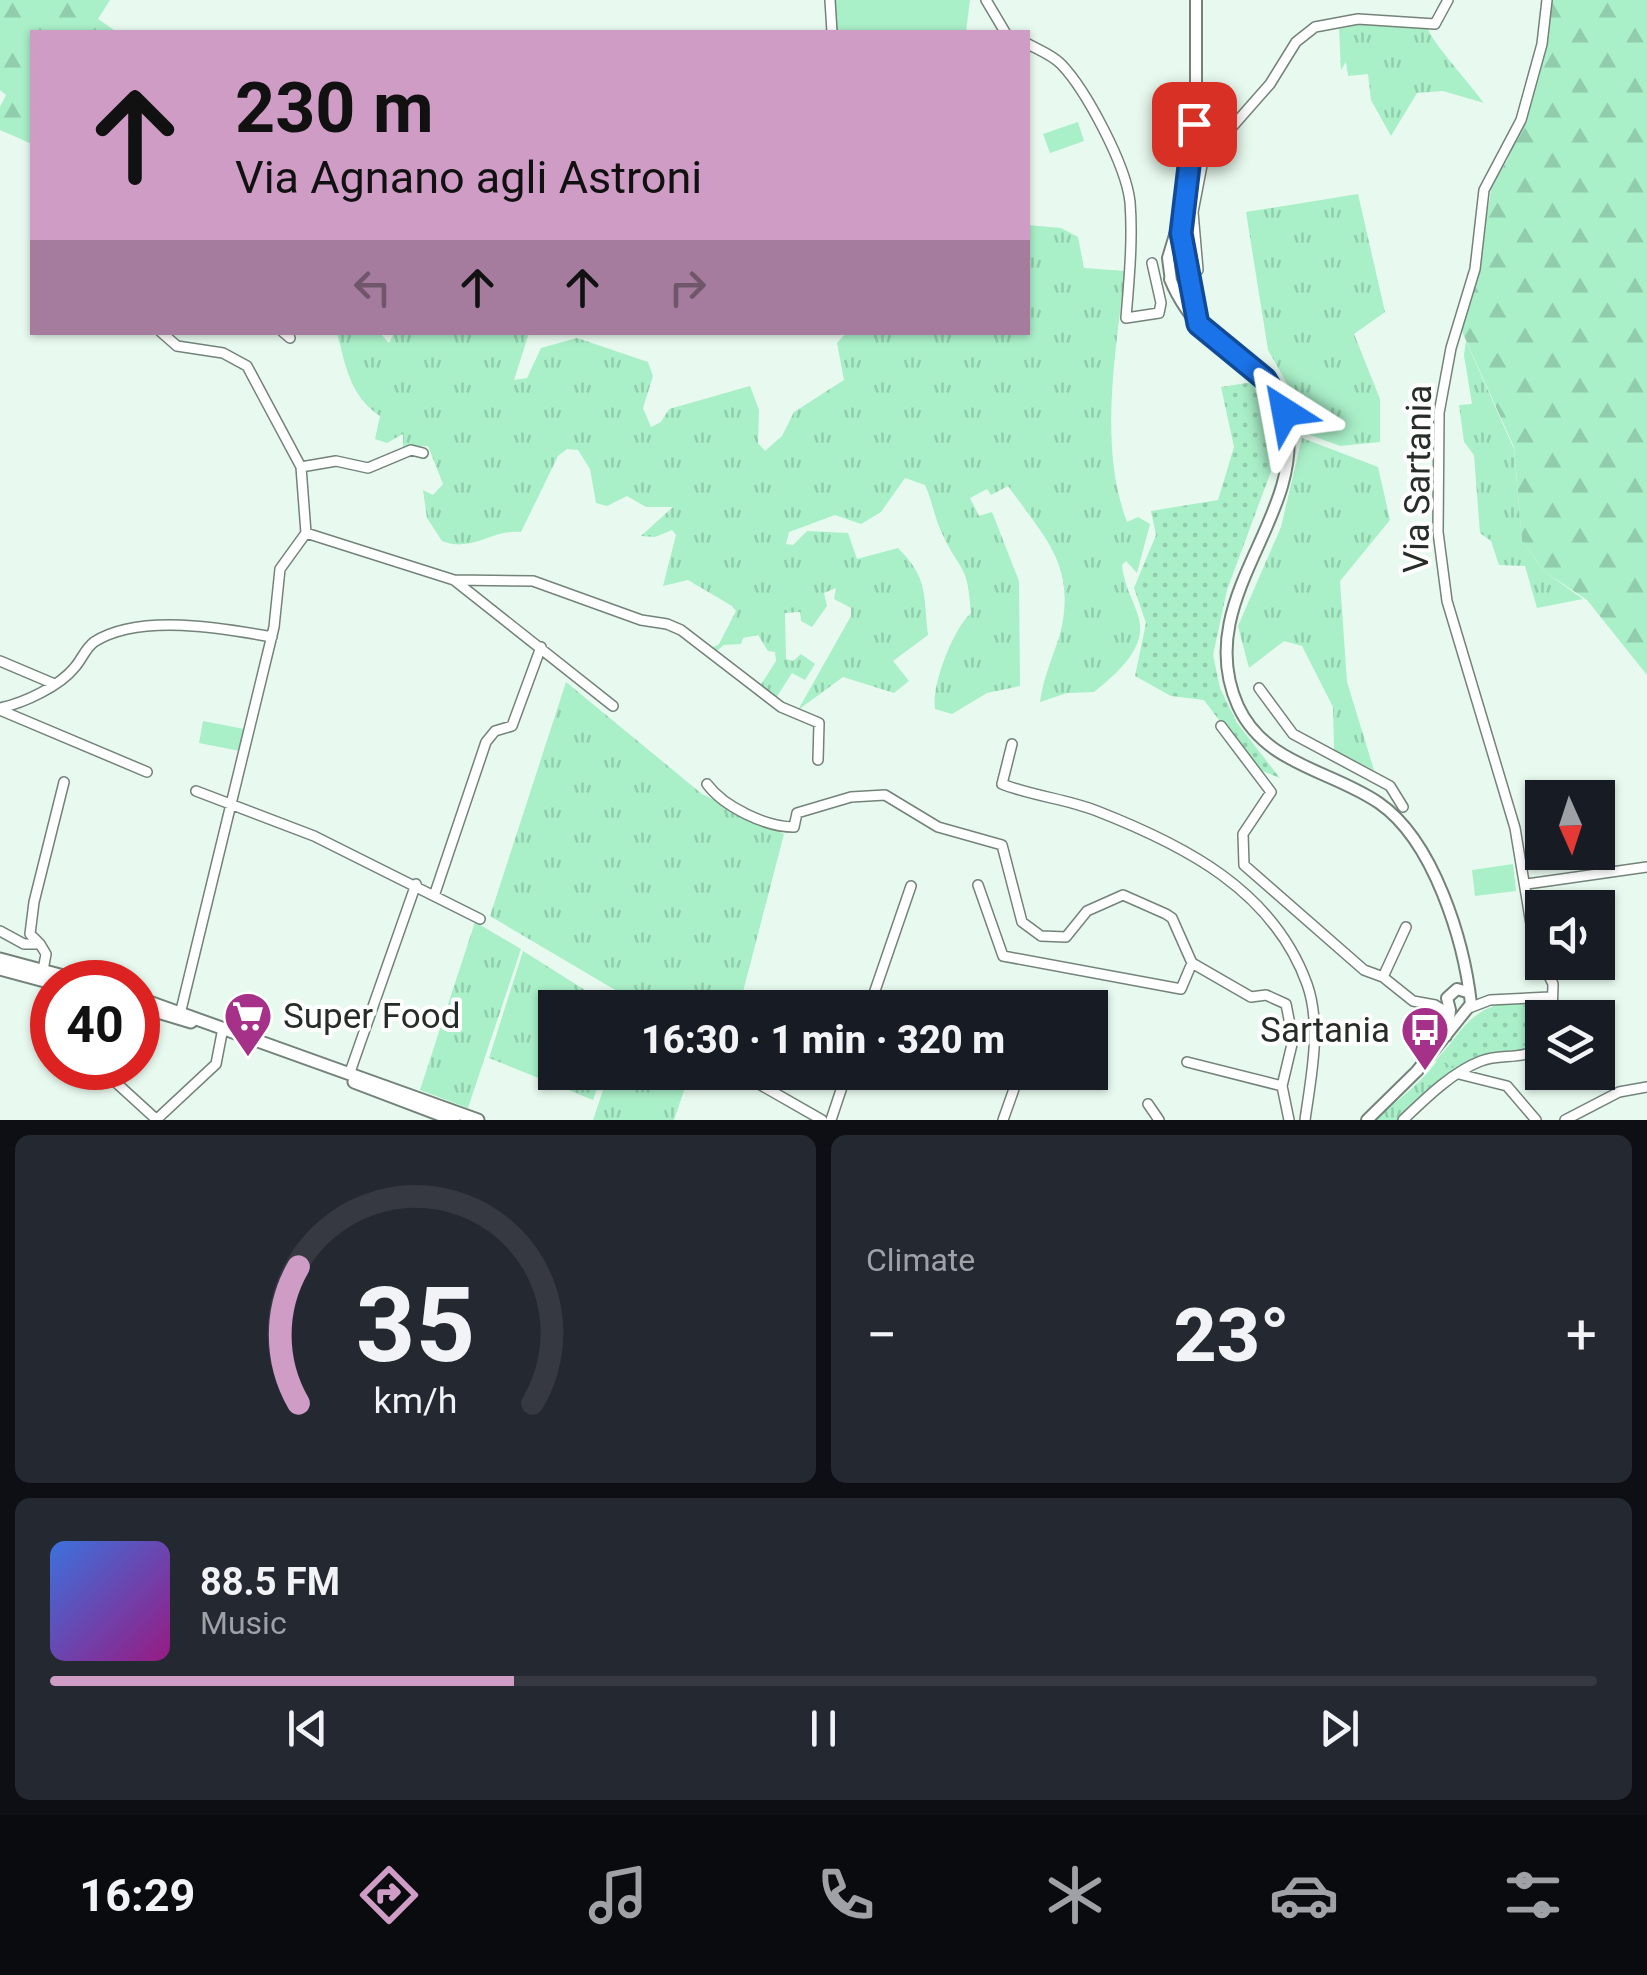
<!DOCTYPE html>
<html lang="en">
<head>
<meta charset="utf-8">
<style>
	:root { --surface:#171b24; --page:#242831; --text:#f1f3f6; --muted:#9ea1a6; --line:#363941; --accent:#cf9cc5 }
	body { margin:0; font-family:Roboto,sans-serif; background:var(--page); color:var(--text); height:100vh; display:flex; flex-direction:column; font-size:38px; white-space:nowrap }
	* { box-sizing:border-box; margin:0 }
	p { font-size:32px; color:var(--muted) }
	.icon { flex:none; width:55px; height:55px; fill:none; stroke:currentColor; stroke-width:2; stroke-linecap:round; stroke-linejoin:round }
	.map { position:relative; height:1120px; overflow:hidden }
	.drawer { display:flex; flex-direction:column; gap:15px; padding:15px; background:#0d0f14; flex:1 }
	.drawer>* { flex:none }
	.banner { position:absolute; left:30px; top:30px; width:1000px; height:305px; border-radius:0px; box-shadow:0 2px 8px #0004; background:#cf9cc5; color:#111; overflow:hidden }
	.needle { width:65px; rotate:177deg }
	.controls { position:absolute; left:1525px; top:780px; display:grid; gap:20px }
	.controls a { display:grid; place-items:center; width:90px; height:90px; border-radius:0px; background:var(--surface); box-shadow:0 2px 8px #0004; font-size:50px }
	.speed { position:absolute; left:30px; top:960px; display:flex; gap:20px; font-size:50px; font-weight:700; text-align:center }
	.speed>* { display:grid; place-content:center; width:130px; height:130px; border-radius:50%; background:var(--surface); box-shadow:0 2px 8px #0004; line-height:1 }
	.speed .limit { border:15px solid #d22; background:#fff; color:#111 }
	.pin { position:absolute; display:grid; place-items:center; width:85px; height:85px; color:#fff; margin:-42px; border-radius:20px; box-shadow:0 5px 15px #0006 }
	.me { position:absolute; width:110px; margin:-55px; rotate:326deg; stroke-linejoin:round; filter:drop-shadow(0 0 8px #0008) }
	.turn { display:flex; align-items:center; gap:35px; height:210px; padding:0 40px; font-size:45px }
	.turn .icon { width:130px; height:130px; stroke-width:2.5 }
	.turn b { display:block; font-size:70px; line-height:85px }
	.lanes { display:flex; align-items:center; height:95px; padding:0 40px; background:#0003; justify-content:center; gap:50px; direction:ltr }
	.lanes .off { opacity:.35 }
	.big { font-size:75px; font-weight:800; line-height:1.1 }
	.drawer .widget { flex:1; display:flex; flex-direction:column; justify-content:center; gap:15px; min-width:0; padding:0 35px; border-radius:15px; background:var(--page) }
	.drawer .dial { align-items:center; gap:0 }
	.dial svg { height:260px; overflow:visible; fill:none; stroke:var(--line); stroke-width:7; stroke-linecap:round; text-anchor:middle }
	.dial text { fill:var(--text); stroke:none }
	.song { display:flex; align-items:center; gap:30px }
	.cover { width:120px; height:120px; border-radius:15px; background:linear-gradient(135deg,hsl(220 70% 55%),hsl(310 70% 35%)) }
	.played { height:10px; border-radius:5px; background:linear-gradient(90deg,var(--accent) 30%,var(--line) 30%) }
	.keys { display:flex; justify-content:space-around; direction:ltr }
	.heat { display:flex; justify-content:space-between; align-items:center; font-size:55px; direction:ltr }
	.drawer .tiles { flex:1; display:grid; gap:15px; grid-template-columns:1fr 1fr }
	.widget:last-child { grid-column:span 2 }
	.trip { position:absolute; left:538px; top:990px; width:570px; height:100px; border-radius:0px; background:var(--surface); box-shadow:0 2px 8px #0004; font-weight:800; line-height:100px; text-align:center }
	.tabs { display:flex; height:160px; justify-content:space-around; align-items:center; background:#090b0e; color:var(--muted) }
	.tabs .icon { width:70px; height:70px }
	.tabs .on { color:var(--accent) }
	.tabs b { font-size:45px; color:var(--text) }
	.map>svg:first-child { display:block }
	.grass { fill:url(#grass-tufts) }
	.forest { fill:url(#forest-firs) }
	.park { fill:url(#park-dots) }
	.garden { fill:#a9efc8 }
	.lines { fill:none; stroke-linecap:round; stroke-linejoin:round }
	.minor-casing { stroke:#738379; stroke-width:12 }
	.tertiary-casing { stroke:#738379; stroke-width:14 }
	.secondary-casing { stroke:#738379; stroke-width:15 }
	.minor { stroke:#fff; stroke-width:9 }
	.tertiary { stroke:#fff; stroke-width:10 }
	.secondary { stroke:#fff; stroke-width:11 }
	.route-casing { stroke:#114b97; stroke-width:25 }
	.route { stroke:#1a73e8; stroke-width:18 }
	.labels { text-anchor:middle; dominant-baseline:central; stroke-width:8; stroke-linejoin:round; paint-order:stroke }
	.street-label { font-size:35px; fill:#262d29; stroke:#fff }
	.poi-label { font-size:35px; fill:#262d29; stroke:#fff; text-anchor:start }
</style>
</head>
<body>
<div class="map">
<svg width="1647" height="1120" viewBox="0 0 1647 1120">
	<defs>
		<pattern id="grass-tufts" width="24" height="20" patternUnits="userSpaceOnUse" patternTransform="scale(2.5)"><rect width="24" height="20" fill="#a9efc8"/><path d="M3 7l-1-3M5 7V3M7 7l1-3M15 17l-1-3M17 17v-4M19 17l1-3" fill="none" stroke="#91cdac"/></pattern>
		<pattern id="forest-firs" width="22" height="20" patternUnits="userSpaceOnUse" patternTransform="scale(2.5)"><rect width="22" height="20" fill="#a9efc8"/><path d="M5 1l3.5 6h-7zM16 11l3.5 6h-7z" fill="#91cdac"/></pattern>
		<pattern id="park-dots" width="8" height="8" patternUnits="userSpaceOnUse" patternTransform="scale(2.5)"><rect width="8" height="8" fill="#a9efc8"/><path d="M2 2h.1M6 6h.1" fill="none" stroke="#91cdac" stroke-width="1.8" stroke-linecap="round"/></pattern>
	</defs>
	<rect width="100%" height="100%" fill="#e8faef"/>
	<path class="grass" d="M1367 23 1428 28C1429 39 1473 87 1484 103L1443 91 1417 93 1391 136 1371 100 1368 74 1348 76 1346 62 1341 70 1339 29Z
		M1358 194 1385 312 1354 334 1380 399V442L1340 446 1302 432 1290 389 1268 350 1246 212Z
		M1028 225 1061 228 1078 237 1084 268 1125 271C1116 352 1098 445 1127 522L1138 517 1150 524 1137 573 1126 561 1122 565C1124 587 1134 600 1139 619 1147 649 1114 676 1094 692L1067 693 1040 702C1043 678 1053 657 1060 634 1077 566 1045 538 1008 486L991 495 987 489 970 498 979 516 992 512 1019 581 1020 686 987 693 952 714 935 709C931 686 953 629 971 613 968 561 959 572 941 531 934 516 932 500 925 485L905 478 881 512 861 524 835 515 789 532 786 544 793 545 807 531 848 533 857 559 898 548C929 579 923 595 928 635L893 661 909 681 894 693 843 677 798 710 851 616V608L834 599 836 588 824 593 827 606 812 627 801 621 800 612 785 613 786 659 793 661 801 654 815 664 805 680 792 673 776 698 760 686 776 661 775 652 768 651 758 635 743 638 741 644 724 645 714 653 709 650 719 644 736 611 732 606 688 580 663 586 676 535 672 530 655 537 641 536 673 507H646L627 496 607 506 596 503 590 469 578 450 567 449 558 456 521 532C492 529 472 553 442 541L427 518 423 490 433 495 443 484 428 446 403 447V434L387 443 375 439 380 416C350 396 346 367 337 333H380L389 343 394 333H529L514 380 527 378 541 348 577 338 648 362 653 376 643 408 651 427 661 422 669 409 750 386 759 410 758 443 765 451 782 436 794 412 844 380 837 343 846 333 1028 332Z
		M1466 341 1514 449 1522 541 1545 572 1583 599 1537 608 1525 566 1499 565 1491 541 1480 533 1474 455 1464 442 1459 405 1472 404 1464 355Z
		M1302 438 1378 467 1390 520 1340 581 1347 682 1374 770 1334 750 1333 707 1302 646 1284 641 1249 668 1238 626 1281 527Z
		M566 682 702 794 784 834 739 1007H644L490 916Z
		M475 922 521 949 468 1108 420 1090Z
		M523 951 612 1007 555 1008V1072L603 1073 593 1100 489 1058Z
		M1536 1002 1542 1007 1524 1017 1534 1026 1547 1012 1548 1017 1542 1018V1041L1535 1049 1490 1052 1456 1069 1425 1091 1398 1120H1376C1393 1103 1414 1089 1429 1071 1465 1028 1471 998 1536 1002Z
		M609 1072H690V1073L674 1120H593Z"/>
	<path class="forest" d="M0 0H110L98 19 117 32H32V144L0 130V107L6 95 0 90Z
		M1551 0H1647V675L1587 600 1545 572 1522 541 1514 447 1460 327 1481 251 1492 184 1507 161 1531 100Z"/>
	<path class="park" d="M1253 382 1276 458 1227 590 1213 655 1220 688 1237 723 1280 778 1255 768 1204 700 1171 696 1135 676 1146 623 1134 588 1156 535 1151 511 1218 500 1234 447 1221 387Z
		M1530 1005 1544 1017 1536 1045 1497 1048 1457 1067 1435 1061C1468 1025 1478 1007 1530 1005Z"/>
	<path class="garden" d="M834 0H970L966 32H835Z
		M1078 122 1084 141 1050 153 1043 134Z
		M203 721 244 729 240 751 199 743Z
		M1513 864 1516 891 1475 896 1472 870Z"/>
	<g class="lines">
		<g class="minor-casing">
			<path id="minor" d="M830 0 832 32
				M986 0 1005 32
				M1547 0 1542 44 1521 120 1484 190 1475 269 1451 348 1439 413 1438 532 1447 601 1515 828 1535 948 1553 984 1552 1018
				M1028 44C1039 50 1052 55 1061 64 1086 90 1126 165 1130 202 1133 240 1129 280 1126 318L1159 313 1161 303 1152 263
				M1198 270 1193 212 1203 160 1270 84 1296 42 1315 27 1358 19 1435 24 1448 0
				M161 332 177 346 223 353 247 366 301 467 306 533 280 569 274 627 181 1010
				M283 332 290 338
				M301 467 336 461 368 468 411 450 423 453
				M306 533 454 580 533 581 641 620 667 624 681 630 781 707 819 723 818 760
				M454 580 613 706
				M0 661 52 683
				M1259 688 1293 734 1390 786 1403 807
				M0 708C24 703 60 686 75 667 82 659 85 649 94 642 139 613 223 628 272 637
				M0 710 147 772
				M1221 726 1271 792 1243 834 1244 865 1364 970 1383 977
				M1012 744 1002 784C1032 796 1067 799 1097 811 1184 845 1273 890 1307 984 1322 1026 1311 1077 1305 1120
				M707 784C724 807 766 827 794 827L797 813 851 797 885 795 938 827 1002 845 1022 922 1041 936 1066 937 1087 911 1123 895 1166 914 1172 918 1192 963 1251 997 1266 995 1286 1004 1293 1040 1282 1086
				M196 791 314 836 480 919
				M1527 884 1647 867
				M978 885 1003 956 1181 989 1192 963
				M434 896 486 742 495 731 512 726 541 647
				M1406 927 1383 977 1413 1001 1435 1005 1450 1014
				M0 931 24 944H40L46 954 43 970
				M40 944 30 934 34 902 64 782
				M869 1008 911 886
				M1469 1008 1490 1000 1550 997
				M1187 1062 1282 1086 1289 1120
				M100 1068 157 1120
				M350 1072 416 884
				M738 1072 822 1120
				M1459 1074 1507 1086 1536 1120
				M1148 1104 1159 1120
				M156 1120 216 1064 222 1033
				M831 1120 847 1072
				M1003 1120 1020 1072
				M1403 1120C1425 1099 1452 1072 1481 1061 1501 1053 1524 1061 1542 1046
				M1565 1120 1619 1092 1647 1087"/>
		</g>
		<g class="tertiary-casing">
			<path id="tertiary" d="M1196 0V103L1181 233 1197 320
				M1170 279C1179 301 1191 318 1208 335 1238 363 1279 377 1287 422 1304 520 1191 601 1238 706 1265 765 1331 770 1379 803 1434 841 1464 941 1471 1004L1417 1071 1367 1120
				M1171 281 1168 258 1178 225
				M1446 1036 1450 1010 1447 998 1457 989 1467 992"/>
		</g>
		<g class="secondary-casing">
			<path id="secondary" d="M0 959 86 982
				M0 969 52 983
				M138 998 478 1120
				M138 1006 191 1022
				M354 1082 454 1120"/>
		</g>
		<use href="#minor" class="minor"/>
		<use href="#tertiary" class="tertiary"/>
		<use href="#secondary" class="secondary"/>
	</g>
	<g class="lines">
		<g class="route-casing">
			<path id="route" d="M1194 124 1181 233 1198 324 1265 379 1285 412"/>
		</g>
		<use href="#route" class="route"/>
	</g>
	<defs>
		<g id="supermarket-pin" transform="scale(2.5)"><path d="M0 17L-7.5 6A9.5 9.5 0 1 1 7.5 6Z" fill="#a63189" stroke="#fff"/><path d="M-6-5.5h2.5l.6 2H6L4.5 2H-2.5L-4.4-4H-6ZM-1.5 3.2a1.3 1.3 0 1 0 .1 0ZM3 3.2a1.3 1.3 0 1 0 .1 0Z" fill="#fff"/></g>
		<g id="bus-pin" transform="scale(2.5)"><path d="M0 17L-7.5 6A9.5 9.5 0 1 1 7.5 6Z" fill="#a63189" stroke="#fff"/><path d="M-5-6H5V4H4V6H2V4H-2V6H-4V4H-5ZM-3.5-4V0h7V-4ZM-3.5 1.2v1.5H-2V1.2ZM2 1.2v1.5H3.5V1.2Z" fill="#fff"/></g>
	</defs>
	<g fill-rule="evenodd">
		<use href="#supermarket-pin" x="248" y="1016"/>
		<use href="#bus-pin" x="1425" y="1030"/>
	</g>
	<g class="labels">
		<g class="street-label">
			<text transform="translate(1418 479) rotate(-89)">Via Sartania</text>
		</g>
		<g class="poi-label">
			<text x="283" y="1016">Super Food</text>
			<text x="1390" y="1030" text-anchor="end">Sartania</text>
		</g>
	</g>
</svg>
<div class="controls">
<a><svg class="needle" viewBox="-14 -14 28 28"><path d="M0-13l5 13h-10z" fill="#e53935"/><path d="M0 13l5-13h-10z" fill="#9ea1a6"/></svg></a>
<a><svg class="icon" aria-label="sound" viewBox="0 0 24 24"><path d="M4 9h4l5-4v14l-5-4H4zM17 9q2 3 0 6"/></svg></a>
<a><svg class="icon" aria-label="layers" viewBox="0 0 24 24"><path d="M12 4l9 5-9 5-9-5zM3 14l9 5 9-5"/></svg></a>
</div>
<div class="speed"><div class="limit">40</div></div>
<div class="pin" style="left:1194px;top:124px;background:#d93025"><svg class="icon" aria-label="arrive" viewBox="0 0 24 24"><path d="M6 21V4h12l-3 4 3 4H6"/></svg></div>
<svg class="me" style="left:1285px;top:412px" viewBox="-20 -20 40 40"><path d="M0-17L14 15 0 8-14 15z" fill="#1a73e8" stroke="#fff" stroke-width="4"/></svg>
<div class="trip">16:30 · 1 min · 320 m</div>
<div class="banner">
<div class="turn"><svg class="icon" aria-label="ahead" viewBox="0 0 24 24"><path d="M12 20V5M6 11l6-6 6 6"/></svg><div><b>230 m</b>Via Agnano agli Astroni</div></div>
<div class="lanes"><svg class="icon off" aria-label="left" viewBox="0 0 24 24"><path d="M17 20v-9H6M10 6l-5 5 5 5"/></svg><svg class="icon" aria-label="ahead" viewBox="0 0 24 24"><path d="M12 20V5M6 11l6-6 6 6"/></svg><svg class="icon" aria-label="ahead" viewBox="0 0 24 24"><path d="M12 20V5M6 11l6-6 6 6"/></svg><svg class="icon off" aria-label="right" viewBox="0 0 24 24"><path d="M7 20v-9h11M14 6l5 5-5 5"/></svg></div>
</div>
</div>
<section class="drawer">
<div class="tiles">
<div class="widget dial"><svg viewBox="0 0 100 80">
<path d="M14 69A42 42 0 1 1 86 69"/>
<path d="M14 69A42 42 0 0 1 14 27" stroke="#cf9cc5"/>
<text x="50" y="56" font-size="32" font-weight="700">35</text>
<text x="50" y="72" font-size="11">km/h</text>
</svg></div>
<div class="widget"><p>Climate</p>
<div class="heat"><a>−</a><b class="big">23°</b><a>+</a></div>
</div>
<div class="widget">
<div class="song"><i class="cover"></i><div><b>88.5 FM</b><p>Music</p></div></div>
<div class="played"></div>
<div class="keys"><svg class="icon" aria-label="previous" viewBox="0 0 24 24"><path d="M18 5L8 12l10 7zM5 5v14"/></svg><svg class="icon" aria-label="pause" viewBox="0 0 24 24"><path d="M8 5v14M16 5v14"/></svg><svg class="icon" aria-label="next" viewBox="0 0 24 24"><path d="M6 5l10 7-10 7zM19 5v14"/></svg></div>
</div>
</div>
</section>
<nav class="tabs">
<b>16:29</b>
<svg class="icon on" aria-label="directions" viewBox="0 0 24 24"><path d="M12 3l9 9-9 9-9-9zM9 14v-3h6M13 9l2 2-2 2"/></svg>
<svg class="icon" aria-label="music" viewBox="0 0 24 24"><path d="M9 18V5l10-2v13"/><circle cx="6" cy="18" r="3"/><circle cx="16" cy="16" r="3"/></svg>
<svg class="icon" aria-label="phone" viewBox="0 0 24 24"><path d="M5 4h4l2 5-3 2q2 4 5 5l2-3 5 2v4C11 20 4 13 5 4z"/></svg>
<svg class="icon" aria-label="climate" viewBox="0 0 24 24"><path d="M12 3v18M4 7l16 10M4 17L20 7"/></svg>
<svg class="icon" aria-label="car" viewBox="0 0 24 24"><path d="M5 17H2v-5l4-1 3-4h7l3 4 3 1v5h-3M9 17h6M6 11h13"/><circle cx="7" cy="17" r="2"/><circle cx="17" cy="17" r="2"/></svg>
<svg class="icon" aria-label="filters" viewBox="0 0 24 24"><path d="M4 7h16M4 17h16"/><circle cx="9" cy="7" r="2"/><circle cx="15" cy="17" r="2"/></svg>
</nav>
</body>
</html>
